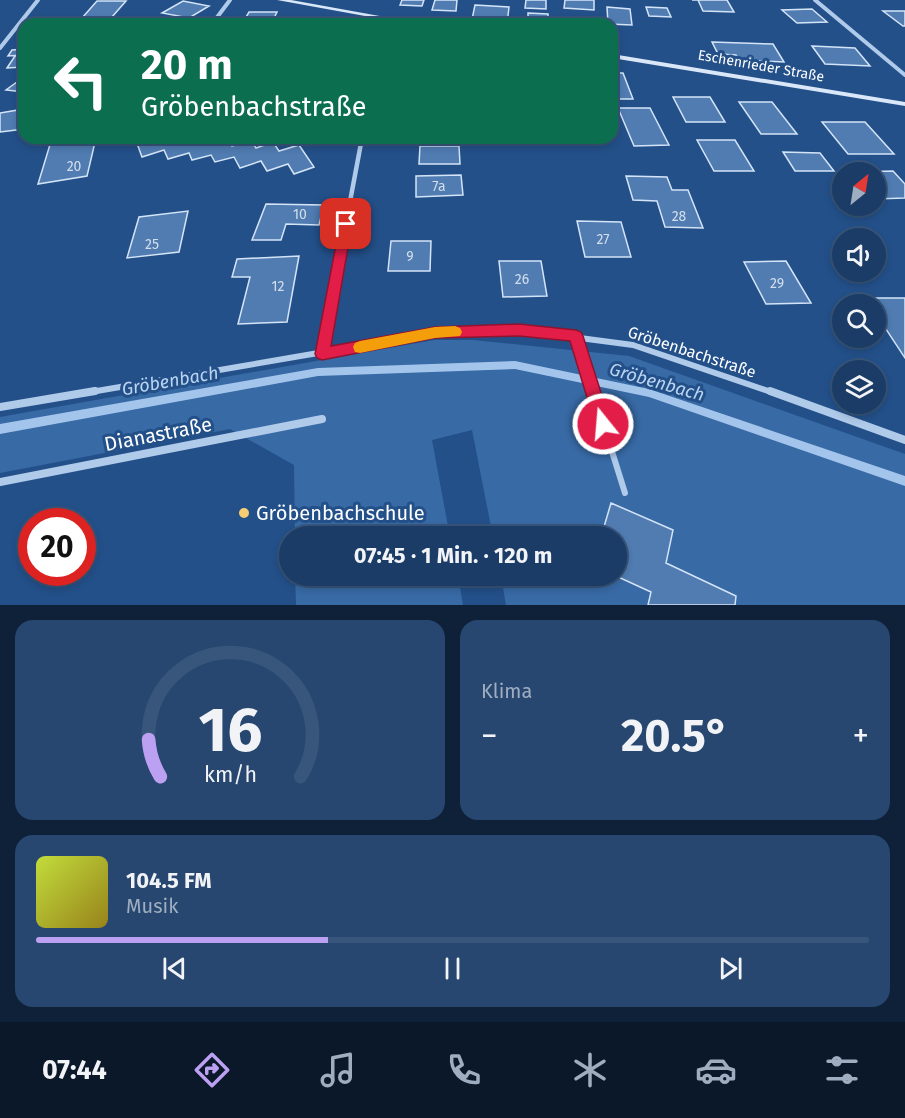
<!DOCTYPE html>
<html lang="de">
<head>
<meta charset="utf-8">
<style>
	:root { --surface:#1a3c67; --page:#274770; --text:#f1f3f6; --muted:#9fadc0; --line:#38567b; --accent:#bca0f2 }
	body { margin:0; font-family:"Fira Sans",sans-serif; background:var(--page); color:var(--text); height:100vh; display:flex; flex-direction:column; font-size:22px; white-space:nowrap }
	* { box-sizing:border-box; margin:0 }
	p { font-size:20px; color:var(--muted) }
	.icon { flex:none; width:33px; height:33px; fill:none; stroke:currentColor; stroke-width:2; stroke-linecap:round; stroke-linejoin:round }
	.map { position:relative; height:605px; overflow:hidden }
	.sheet { display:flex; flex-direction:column; gap:15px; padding:15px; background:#0e2139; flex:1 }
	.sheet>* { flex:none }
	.banner { position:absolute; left:18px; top:18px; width:600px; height:126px; border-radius:18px; box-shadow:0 3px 9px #0003,0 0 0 2px var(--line); background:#0b6e4f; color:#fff; overflow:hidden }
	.needle { width:39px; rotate:30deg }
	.fabs { position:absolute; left:832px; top:162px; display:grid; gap:12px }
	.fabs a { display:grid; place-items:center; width:54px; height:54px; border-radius:50%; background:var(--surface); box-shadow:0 3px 9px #0003,0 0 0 2px var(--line); font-size:30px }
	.speed { position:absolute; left:18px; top:508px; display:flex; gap:12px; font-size:30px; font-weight:700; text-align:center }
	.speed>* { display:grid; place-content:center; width:78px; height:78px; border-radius:50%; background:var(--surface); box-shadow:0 3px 9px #0003,0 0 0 2px var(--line); line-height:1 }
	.speed .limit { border:9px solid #d22; background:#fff; color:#111 }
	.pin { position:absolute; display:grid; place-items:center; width:51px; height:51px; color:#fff; margin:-26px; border-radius:12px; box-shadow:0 3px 9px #0006 }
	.me { position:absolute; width:66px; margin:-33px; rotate:343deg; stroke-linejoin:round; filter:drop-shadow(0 0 4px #0008) }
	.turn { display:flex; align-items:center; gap:21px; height:126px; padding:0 24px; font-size:27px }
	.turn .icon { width:78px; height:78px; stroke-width:2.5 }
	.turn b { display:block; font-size:42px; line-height:51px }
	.big { font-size:45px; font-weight:700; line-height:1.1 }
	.sheet .card { flex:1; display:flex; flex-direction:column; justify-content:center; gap:9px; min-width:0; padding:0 21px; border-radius:18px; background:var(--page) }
	.sheet .dial { align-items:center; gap:0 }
	.dial svg { height:156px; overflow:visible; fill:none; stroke:var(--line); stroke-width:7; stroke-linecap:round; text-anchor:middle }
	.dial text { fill:var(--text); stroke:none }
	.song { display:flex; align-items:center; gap:18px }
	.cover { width:72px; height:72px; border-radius:9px; background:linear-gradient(135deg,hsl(70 70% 55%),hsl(50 70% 35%)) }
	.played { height:6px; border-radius:3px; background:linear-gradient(90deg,var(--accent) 35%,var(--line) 35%) }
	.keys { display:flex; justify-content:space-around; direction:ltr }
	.heat { display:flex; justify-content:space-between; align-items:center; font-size:33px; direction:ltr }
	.sheet .tiles { flex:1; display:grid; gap:15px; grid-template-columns:1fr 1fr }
	.card:last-child { grid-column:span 2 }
	.trip { position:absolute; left:279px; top:526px; width:348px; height:60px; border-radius:30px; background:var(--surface); box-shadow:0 3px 9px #0003,0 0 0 2px var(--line); font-weight:700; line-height:60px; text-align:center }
	.menu { display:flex; height:96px; justify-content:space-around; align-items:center; background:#0a1829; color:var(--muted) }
	.menu .icon { width:42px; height:42px }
	.menu .active { color:var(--accent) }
	.menu b { font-size:27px; color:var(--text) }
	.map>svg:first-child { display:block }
	.green { fill:#386aa6 }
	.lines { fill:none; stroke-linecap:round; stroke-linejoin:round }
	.stream { fill:#a4c5eb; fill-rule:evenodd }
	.building { fill:#507cb2; stroke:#d4e4f7; stroke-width:1.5 }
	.lane-far1 { stroke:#b0caea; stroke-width:4.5 }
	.lane { stroke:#b0caea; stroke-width:6 }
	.street-far3 { stroke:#b0caea; stroke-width:4 }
	.street-far2 { stroke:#b0caea; stroke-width:4.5 }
	.street-far1 { stroke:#b0caea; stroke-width:6 }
	.street { stroke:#b0caea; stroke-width:8 }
	.secondary { fill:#dae7f8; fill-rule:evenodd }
	.route { fill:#e11d48; stroke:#92132f; stroke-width:1.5 }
	.slow { fill:#f59e0b }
	.poi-dot { fill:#f5ce73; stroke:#235089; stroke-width:2 }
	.labels { text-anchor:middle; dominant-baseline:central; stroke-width:6; stroke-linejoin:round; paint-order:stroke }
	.far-street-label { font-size:14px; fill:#fff; stroke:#235089 }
	.number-label { font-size:14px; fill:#d3deec }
	.street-label { font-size:16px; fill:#fff; stroke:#235089 }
	.water-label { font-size:18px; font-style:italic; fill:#bbd4f1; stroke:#235089 }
	.near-street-label { font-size:20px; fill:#fff; stroke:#235089 }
	.near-poi-label { font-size:20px; fill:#fff; stroke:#235089; text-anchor:start }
</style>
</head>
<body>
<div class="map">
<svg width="905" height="605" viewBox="0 0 905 605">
	<rect width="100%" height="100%" fill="#235089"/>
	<path class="green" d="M434 340H473L629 356 905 454V605H506L501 576H616V537H493L472 430 432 440 450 537H295L294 465 230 429 0 473V417Z
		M295 576H458L463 605H296Z"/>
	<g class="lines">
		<path class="stream" d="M515 361 649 389 905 476V486L649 397 515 369 318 376 0 434V424L318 368Z"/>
	</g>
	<path class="building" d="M402 0H424L422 6 400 5Z
		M435 0H457L456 11 432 10Z
		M526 0H546V9L525 8Z
		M565 0H594V10L564 8Z
		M692 0H727L734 12 703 11 698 0Z
		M97 1H126L112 17 82 18Z
		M183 1 209 6 189 18 162 13Z
		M475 5 509 7 507 24H471Z
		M607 7 630 9 632 25 608 24Z
		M646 7 667 8 671 17 649 16Z
		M812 9 827 22 797 23 782 10Z
		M883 11H905V26H903Z
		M249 12H277L271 24H242Z
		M528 13 548 14V24H528Z
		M712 42 773 44 784 62 739 60 736 55 718 54Z
		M812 46 855 48 870 66 825 64Z
		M24 49 23 55 8 56 12 50Z
		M23 55 24 67 7 68 15 56Z
		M612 73H623L633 99H612Z
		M24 77V92L6 90 10 87Z
		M673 97H710L725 122H686Z
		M739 102H772L797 134H761Z
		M618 108H650L669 145 634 146Z
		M24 109V129L0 132V113Z
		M822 122H865L894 154H848Z
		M52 138H96L87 176 38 184Z
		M135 138H205L207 143 227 138 232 146 251 140 256 148 273 142 279 151 299 145 314 167 294 174 288 164 267 171 261 161 240 168 234 157 215 162 211 155 192 160 189 153 168 159 164 150 142 157Z
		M697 140H735L754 171H714Z
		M420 146H459L460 164H419Z
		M783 152 820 153 834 171H795Z
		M893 171 905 184V198L876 199V172H854Z
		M461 175 463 195 416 197V176Z
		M626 176 667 177 672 190H688L703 228 665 227 657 201 633 200Z
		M266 204 324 205 319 225 286 224 281 240H252Z
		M188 211 179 252 127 258 139 217Z
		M577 221 621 222 631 257H585Z
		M391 241H431L430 271H388Z
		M299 256 287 322 238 324 250 277H232L237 259Z
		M499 261H541L547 296 503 297Z
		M786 261 811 303 766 304 744 262Z
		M866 298H905V358L876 314V304H870Z
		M611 503 673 530 666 563 736 596 735 605H648L651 592 616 576V537H601Z"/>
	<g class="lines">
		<path class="lane-far1" d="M576 336 594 393"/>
		<path class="lane" d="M593 391 625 493"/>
		<path class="street-far3" d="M815 0 905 75
			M212 24 230 0
			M0 48 38 0"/>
		<path class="street-far2" d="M345 228 362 138"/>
		<path class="street-far1" d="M322 354 346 226
			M85 393 435 333 519 330 633 345 774 393"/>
		<path class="street" d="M770 391 905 440
			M0 407 95 391
			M0 482 322 419"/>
		<path class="secondary" d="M277 0H291L424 24H409Z
			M612 54 905 102V106L612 58Z"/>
	</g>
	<path class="route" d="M346 220 352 224 331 346 435 327 519 324 576 330 581 332 583 336 611 424 608 430 603 432 597 430 595 424 570 341 519 336 435 338 322 360 317 358 315 354 340 224Z"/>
	<path class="slow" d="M455 326 460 328 462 332 460 336 435 338 360 353 355 352 353 347 355 343 360 341 435 327Z"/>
	<circle class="poi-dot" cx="244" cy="513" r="6"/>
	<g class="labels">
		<g class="far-street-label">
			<text transform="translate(761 66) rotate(10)">Eschenrieder Straße</text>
		</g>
		<g class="number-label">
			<text x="74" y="166">20</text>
			<text x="439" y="186">7a</text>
			<text x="300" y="214">10</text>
			<text x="679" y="216">28</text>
			<text x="603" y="239">27</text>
			<text x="152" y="244">25</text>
			<text x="410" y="256">9</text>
			<text x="522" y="279">26</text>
			<text x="777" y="283">29</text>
			<text x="278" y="286">12</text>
		</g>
		<g class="street-label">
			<text transform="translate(692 352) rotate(18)">Gröbenbachstraße</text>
		</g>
		<g class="water-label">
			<text transform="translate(170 381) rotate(-10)">Gröbenbach</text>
			<text transform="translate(657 382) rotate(16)">Gröbenbach</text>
		</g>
		<g class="near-street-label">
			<text transform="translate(158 434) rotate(-11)">Dianastraße</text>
		</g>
		<g class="near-poi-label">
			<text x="256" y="513">Gröbenbachschule</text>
		</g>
	</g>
</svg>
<div class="fabs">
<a><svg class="needle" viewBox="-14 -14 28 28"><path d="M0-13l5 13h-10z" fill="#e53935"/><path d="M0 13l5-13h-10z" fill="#9fadc0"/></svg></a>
<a><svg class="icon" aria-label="sound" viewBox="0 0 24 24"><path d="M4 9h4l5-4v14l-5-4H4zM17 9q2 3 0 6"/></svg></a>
<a><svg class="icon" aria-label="search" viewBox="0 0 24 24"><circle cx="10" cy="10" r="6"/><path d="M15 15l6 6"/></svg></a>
<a><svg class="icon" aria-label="layers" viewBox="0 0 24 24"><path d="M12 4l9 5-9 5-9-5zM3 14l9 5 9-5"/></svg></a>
</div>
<div class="speed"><div class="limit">20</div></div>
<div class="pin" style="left:346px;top:224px;background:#d93025"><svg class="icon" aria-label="arrive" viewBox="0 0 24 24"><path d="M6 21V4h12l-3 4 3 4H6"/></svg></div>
<svg class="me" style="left:603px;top:424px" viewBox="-20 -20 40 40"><circle r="17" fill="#e11d48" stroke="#fff" stroke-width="3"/><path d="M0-11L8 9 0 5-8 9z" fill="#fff"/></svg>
<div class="trip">07:45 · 1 Min. · 120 m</div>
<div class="banner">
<div class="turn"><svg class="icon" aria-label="left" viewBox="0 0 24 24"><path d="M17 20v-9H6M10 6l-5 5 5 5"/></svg><div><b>20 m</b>Gröbenbachstraße</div></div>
</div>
</div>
<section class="sheet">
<div class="tiles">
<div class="card dial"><svg viewBox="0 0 100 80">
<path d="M14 69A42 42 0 1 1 86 69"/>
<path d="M14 69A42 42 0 0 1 8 50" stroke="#bca0f2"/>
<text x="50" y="56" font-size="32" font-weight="700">16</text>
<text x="50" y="72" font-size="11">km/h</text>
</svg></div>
<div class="card"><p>Klima</p>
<div class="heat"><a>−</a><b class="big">20.5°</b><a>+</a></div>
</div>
<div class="card">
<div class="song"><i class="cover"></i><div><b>104.5 FM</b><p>Musik</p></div></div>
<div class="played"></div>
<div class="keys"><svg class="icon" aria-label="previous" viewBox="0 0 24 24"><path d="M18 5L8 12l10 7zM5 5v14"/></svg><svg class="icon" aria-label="pause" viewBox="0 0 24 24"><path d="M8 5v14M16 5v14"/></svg><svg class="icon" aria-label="next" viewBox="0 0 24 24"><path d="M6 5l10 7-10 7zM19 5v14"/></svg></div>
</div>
</div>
</section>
<nav class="menu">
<b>07:44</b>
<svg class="icon active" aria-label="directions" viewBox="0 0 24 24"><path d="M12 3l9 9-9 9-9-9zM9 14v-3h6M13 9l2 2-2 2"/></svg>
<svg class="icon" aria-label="music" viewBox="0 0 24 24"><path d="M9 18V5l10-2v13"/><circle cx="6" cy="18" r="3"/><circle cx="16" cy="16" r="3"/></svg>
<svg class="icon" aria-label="phone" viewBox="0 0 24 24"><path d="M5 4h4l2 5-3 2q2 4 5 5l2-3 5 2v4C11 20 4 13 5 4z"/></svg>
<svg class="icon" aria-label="climate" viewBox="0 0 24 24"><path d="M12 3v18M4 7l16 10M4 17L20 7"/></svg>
<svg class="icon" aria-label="car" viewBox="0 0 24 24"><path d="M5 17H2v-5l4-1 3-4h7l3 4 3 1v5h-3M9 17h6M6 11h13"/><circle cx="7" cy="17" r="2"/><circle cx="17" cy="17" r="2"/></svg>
<svg class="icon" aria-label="filters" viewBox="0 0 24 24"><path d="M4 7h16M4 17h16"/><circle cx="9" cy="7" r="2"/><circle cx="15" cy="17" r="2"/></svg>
</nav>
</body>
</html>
